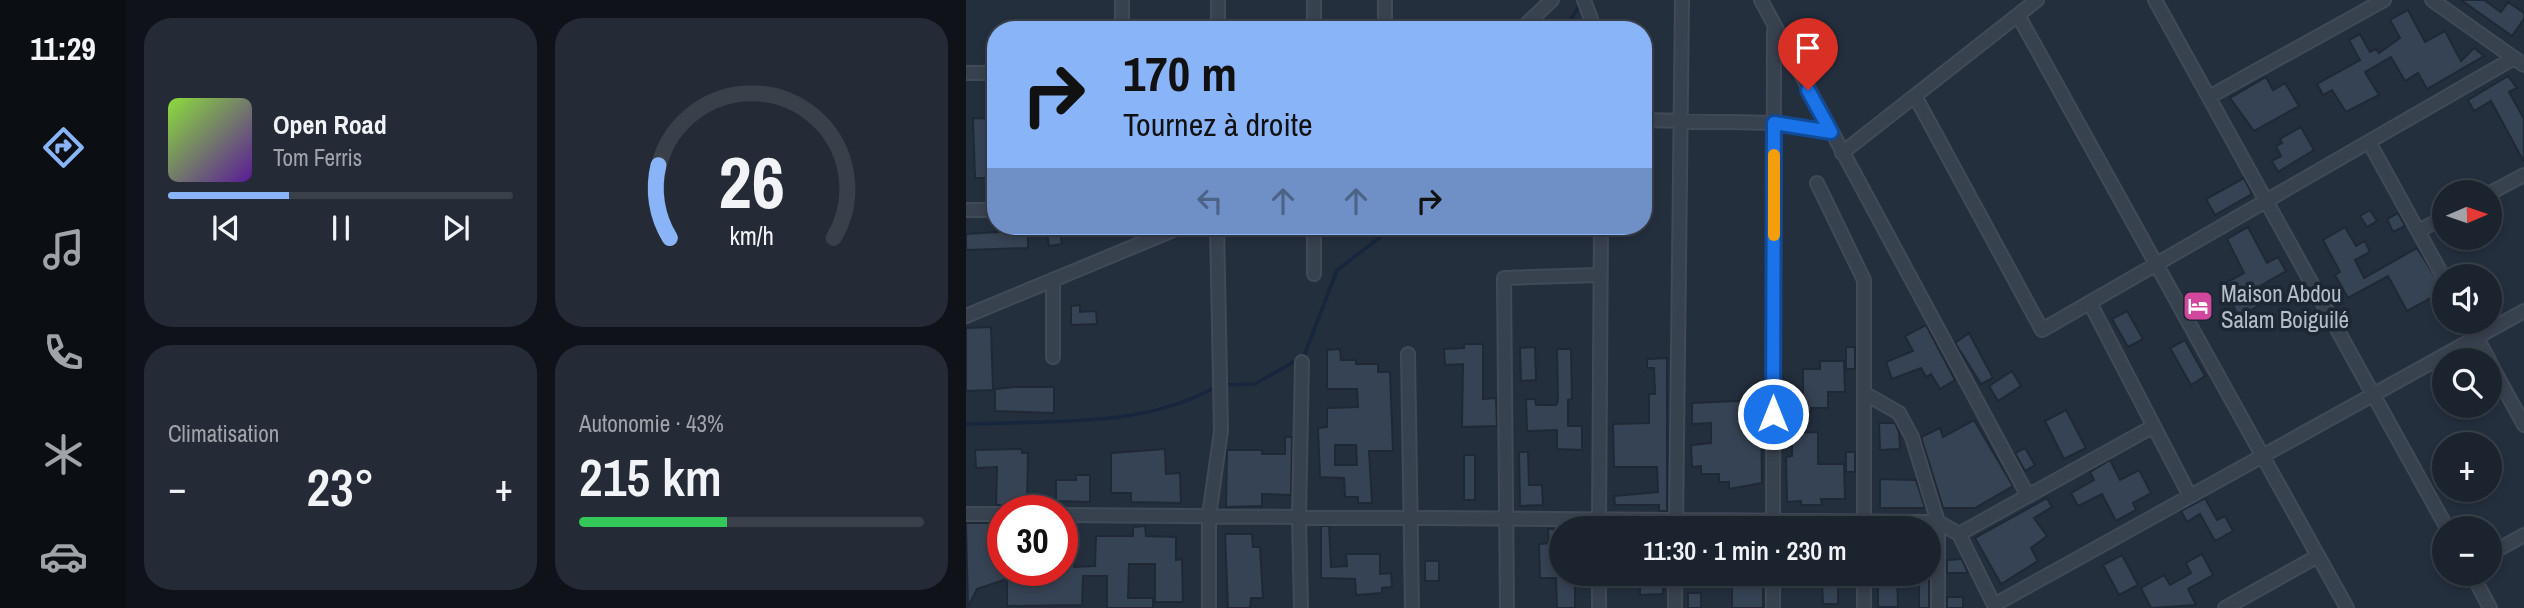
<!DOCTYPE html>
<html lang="fr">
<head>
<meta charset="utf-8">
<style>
	:root { --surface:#1b232e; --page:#242b36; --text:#f1f3f6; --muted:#a0a4aa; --line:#39404a; --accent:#8ab4f8 }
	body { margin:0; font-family:"Archivo Narrow",sans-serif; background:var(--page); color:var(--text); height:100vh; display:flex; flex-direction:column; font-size:26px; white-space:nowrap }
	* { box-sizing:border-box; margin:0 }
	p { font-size:23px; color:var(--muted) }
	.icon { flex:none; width:38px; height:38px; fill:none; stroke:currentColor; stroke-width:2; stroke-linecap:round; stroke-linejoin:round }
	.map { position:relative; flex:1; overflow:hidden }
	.sheet { display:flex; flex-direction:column; gap:18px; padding:18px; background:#0f1319; width:840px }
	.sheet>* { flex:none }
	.hud { position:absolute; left:21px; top:21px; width:665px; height:214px; border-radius:28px; box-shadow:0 4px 10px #0003,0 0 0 2px var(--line); background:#8ab4f8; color:#111; overflow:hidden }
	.needle { width:46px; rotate:88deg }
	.fabs { position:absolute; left:1466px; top:180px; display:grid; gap:14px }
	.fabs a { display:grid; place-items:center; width:70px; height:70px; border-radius:50%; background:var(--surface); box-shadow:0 4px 10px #0003,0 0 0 2px var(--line); font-size:35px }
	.speed { position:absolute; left:21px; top:495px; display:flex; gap:14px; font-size:35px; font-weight:700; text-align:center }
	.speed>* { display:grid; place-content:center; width:91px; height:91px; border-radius:50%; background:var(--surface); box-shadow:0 4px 10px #0003,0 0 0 2px var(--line); line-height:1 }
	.speed .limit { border:10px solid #d22; background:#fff; color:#111 }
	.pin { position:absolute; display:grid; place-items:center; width:60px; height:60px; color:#fff; margin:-72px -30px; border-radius:50% 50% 50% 0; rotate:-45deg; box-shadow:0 0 7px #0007 }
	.pin .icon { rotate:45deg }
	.me { position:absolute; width:77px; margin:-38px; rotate:0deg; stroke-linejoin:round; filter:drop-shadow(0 0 5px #0008) }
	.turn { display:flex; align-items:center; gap:24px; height:147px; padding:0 21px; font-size:32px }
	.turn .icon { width:91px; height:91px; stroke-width:2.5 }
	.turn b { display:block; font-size:49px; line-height:60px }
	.lanes { display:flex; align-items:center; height:66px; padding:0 21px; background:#0003; justify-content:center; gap:35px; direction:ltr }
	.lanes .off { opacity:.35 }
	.big { font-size:52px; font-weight:600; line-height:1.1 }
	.sheet .tile { flex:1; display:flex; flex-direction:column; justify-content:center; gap:10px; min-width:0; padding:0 24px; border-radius:28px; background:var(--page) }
	.sheet .dial { align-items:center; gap:0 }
	.dial svg { height:182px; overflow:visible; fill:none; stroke:var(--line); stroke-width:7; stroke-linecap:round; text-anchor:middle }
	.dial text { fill:var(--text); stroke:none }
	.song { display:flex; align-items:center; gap:21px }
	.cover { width:84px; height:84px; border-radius:10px; background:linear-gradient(135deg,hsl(90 70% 55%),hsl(270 70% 35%)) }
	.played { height:7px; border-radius:4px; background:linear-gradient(90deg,var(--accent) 35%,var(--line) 35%) }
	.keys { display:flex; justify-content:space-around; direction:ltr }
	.heat { display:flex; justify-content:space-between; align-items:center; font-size:38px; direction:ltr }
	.charge { height:10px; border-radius:5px; background:linear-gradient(90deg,#34c759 43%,var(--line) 0) }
	.sheet .tiles { flex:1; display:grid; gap:18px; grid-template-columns:repeat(2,1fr) }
	.trip { position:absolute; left:583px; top:516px; width:392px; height:70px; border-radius:35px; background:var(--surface); box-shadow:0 4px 10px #0003,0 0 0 2px var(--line); font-weight:600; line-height:70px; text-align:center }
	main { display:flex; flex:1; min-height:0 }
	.menu { display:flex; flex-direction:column; width:126px; justify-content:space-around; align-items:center; background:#0b0e12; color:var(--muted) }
	.menu .icon { width:49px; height:49px }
	.menu .active { color:var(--accent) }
	.menu b { font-size:32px; color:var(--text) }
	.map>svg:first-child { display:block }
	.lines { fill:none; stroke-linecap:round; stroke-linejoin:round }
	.stream { stroke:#17263c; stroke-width:3.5 }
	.building { fill:#364354; stroke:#1f2835; stroke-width:2; fill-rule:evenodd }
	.minor-casing { stroke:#414a57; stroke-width:16 }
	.minor { stroke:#38414e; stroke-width:12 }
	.route-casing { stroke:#114b97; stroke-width:18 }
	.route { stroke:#1a73e8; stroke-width:12 }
	.slow { stroke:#f59e0b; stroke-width:12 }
	.labels { text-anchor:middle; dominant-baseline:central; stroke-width:7; stroke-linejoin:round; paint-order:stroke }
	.poi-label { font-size:23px; fill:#b4bcc9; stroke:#1d2633; text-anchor:start }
</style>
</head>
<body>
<main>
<nav class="menu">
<b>11:29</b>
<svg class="icon active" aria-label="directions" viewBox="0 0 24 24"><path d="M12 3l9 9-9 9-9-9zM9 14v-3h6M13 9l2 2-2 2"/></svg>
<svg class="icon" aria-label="music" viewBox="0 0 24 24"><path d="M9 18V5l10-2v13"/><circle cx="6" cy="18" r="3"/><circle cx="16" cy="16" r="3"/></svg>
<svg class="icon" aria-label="phone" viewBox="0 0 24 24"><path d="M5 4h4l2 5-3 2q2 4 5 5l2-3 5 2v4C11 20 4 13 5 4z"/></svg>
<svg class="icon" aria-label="climate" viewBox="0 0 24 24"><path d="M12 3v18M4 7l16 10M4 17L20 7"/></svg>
<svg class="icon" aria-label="car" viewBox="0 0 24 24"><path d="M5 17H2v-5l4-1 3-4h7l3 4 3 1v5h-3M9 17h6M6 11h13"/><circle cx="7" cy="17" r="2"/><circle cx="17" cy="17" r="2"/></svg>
</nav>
<section class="sheet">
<div class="tiles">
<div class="tile">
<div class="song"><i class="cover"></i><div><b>Open Road</b><p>Tom Ferris</p></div></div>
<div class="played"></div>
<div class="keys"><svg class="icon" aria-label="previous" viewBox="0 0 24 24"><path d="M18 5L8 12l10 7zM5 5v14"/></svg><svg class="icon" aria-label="pause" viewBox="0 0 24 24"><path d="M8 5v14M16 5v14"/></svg><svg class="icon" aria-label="next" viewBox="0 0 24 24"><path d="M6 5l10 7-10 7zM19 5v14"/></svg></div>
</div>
<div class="tile dial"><svg viewBox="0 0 100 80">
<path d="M14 69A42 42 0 1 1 86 69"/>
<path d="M14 69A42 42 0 0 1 9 37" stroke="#8ab4f8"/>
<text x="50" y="56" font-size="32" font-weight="700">26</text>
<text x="50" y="72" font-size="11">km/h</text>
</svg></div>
<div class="tile"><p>Climatisation</p>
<div class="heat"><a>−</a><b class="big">23°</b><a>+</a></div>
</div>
<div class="tile"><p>Autonomie · 43%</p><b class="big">215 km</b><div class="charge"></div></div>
</div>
</section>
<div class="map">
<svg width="1558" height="608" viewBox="0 0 1558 608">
	<rect width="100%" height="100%" fill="#242f3e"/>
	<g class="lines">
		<path class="stream" d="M598 30 616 2
			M258 385 289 384 338 356 371 270 429 226
			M0 424C82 420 178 429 251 386"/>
	</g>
	<path class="building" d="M1495 0H1518L1535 12 1542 2 1558 13V19L1546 36Z
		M1442 10 1459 42 1479 31 1495 61 1508 48 1518 56 1461 89 1452 73 1439 81 1425 57 1399 72 1413 95 1380 112 1366 90 1357 95 1351 84 1394 60 1383 40 1394 34 1404 52 1410 49 1413 53 1434 38 1424 20Z
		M1542 76 1551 88 1543 92 1558 119V162L1525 101 1508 111 1502 100Z
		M1300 77 1307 90 1319 83 1333 106 1288 131 1264 98Z
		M7 118 30 119V178H9Z
		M1335 127 1348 150 1312 172 1306 161 1315 156 1310 146 1316 143 1314 139Z
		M1278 178 1286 194 1249 215 1240 199Z
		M1404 210 1411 221 1401 227 1394 216Z
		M1432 213 1439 226 1427 232 1421 219Z
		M93 226 96 244 83 246 80 227Z
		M1282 227 1301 263 1312 257 1320 271 1289 289 1292 293 1286 296 1292 306 1273 317 1256 285 1278 273 1261 239Z
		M1379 227 1390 246 1399 241 1404 252 1389 260 1398 278 1451 248 1478 291 1441 311 1422 276 1382 298 1369 275 1374 272 1357 240Z
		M32 229H62V248L0 250V234L32 232Z
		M114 305V312L130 311 131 324 105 325V306Z
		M1161 311 1177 339 1162 347 1146 319Z
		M960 325 989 380 974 389 965 374 960 377 955 368 926 379 920 362 947 351 939 336Z
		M25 327 27 390 0 391V328Z
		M1003 333 1027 378 1015 384 989 343Z
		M1219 340 1239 376 1225 385 1204 348Z
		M498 344H517V399L530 398 531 426 496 427 497 364 479 365 478 349 498 348Z
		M569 347 570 380 555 381 554 348Z
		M880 347H889V369H880Z
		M374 349 375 360H390V364H412V372H424L427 451H403L406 503H392V497H379L378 478 354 477 352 428 361 427V408L392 407 391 389H361V350ZM369 445H390L391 465H369Z
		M591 349H605L606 399 602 400V426H616V450L591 449V430L561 431 560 399H569L570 405H590L592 401Z
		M701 358V511H693V505H649L648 496 692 492 691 467H648L647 424 683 423V394H689L688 368H681V359Z
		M854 361H878L879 392H862V408H845V412H832V401L837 400V369H854Z
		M1046 371 1055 386 1032 401 1023 386Z
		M49 387H88V413L29 411V389Z
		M795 400 796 483 763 489V482H753V474H735V466L726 467 725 445 745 443V423L726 424V403Z
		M1100 410 1120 448 1098 459 1079 421Z
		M1008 420 1047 486 1009 508H977L955 437 974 428 977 437Z
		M913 423H929L933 432 934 449 914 450Z
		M852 432V464H878L879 499H855L856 505H835V501L821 502 820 457 826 456V433Z
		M319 437H326L325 495 296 494V506L260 507 261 450H296V454H319Z
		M1059 448 1069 465 1059 471 1049 453Z
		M56 449V453H62L61 505H30L31 467 10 468 9 450Z
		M199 449 200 474 214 473 215 503 165 502V493H145V453Z
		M553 452H562L563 485H576L577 505 554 506Z
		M880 452H889V472H880Z
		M498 455H509V500H498Z
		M1144 460 1154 480 1173 470 1185 493 1167 503 1170 510 1150 521 1136 494 1112 506 1105 493 1128 480 1124 472Z
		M110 475H124V502L90 501V480H110Z
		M914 479 950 480 959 508H914Z
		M1081 498 1086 507 1068 518 1081 536 1065 548 1072 561 1035 584 1009 538Z
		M1239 498 1251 520 1259 516 1267 531 1249 541 1234 514 1221 522 1215 511Z
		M0 523H37V570H96V533H107L108 567 129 566 130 536H167V527L179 526 180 536 210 537V560L216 559 217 602H189V564H163L162 598H187V608H141V576H117L116 605 41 606V579L11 589 2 607Z
		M355 526H363L365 567 381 566 380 554H414V574L425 573 426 587 416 588V593L390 595 389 579 355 578Z
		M582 529H595V574H609V608H591L590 578H574L573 544 583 543Z
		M259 534H286L287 547H294L297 598H285L284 608H262Z
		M1236 554 1247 575 1222 589 1230 605 1185 608 1175 588 1198 575 1204 585 1225 573 1220 563Z
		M1156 555 1172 585 1153 595 1137 565Z
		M996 559 1002 573H981V560Z
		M459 561H473V581H459Z
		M674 574H697V594L674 595Z
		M912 574H931L932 607H912Z
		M953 574H963V608H953Z
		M784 580H797V608H766V582Z
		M856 584H872V604H857Z
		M722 593H735V608H722Z
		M981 597H997V608H981Z"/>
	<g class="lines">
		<g class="minor-casing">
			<path id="minor" d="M618 0 629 30
				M795 0 1062 496
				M1189 0 1481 528
				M1466 0 1558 65
				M1052 15 1381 608
				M156 30V0
				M252 30V0
				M348 30V0
				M419 30V0
				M554 30 586 0
				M0 73H30
				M949 96 1076 330 1548 58
				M1243 97 1418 0
				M677 120 808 123 865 132
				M1403 142 1479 280
				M876 153 1071 0
				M851 183 898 280V528
				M1524 193 1558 175
				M0 210H30
				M348 226V274
				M1452 231 1479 217
				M87 280V357
				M1124 303 1224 496
				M0 316 217 226
				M1502 322 1523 360
				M442 354 446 608
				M1524 363 1558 425
				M898 393 933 413 946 437 972 522 993 534 1028 605 1558 311
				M0 514H37
				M96 515 972 522V608
				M807 527 808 31
				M633 528 635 226
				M710 528 716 0
				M993 534 1188 426
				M1524 554 1558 535
				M1506 574 1524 608
				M243 608V516L255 431 251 226
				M335 608 333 517 336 362
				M541 608 538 278 633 275
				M633 608V574
				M709 608V574
				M807 608V574
				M898 608V574
				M1259 608 1352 556"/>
		</g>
		<use href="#minor" class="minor"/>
	</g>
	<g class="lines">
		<g class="route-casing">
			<path id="route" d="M807 414 808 123 865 132 842 90"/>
		</g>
		<use href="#route" class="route"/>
		<path class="slow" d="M808 235V155"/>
	</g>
	<defs>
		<g id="hotel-square" transform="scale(1.575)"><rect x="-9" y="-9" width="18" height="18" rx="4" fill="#d1479c" stroke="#1d2633"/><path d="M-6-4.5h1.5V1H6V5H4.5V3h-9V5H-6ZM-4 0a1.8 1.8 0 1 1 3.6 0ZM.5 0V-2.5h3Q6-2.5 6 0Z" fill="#fff"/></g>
	</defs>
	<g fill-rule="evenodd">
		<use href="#hotel-square" x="1232" y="306"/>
	</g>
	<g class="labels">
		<g class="poi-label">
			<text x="1255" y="293">Maison Abdou<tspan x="1255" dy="26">Salam Boiguilé</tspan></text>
		</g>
	</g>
</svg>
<div class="fabs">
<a><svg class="needle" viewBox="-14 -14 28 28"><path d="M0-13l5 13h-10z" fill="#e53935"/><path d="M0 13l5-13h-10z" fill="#a0a4aa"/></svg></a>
<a><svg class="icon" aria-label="sound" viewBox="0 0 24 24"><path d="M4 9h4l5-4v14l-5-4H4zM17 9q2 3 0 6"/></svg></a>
<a><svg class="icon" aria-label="search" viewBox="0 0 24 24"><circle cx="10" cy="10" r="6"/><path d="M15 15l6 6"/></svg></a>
<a>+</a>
<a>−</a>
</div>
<div class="speed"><div class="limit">30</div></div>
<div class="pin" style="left:842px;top:90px;background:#d93025"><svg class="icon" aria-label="arrive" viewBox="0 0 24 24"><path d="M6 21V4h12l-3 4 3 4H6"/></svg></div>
<svg class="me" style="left:807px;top:414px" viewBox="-20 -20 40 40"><circle r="17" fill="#1a73e8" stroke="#fff" stroke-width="3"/><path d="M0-11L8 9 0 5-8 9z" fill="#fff"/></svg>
<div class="trip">11:30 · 1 min · 230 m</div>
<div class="hud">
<div class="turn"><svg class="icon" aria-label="right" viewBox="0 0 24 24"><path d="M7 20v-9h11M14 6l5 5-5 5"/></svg><div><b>170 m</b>Tournez à droite</div></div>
<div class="lanes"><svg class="icon off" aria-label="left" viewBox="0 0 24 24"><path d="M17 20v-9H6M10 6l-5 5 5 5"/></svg><svg class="icon off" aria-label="ahead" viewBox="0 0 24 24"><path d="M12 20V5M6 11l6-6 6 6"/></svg><svg class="icon off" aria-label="ahead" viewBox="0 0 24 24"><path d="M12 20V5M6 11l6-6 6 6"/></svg><svg class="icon" aria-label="right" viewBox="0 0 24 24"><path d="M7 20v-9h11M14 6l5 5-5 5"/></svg></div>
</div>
</div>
</main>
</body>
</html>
